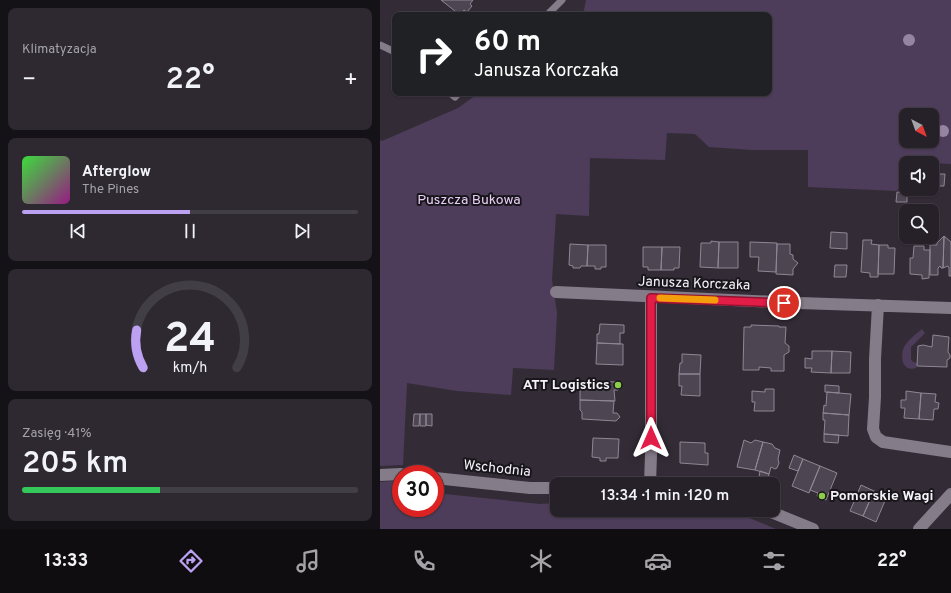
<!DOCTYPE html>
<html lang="pl">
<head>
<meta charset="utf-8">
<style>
	:root { --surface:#262129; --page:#2e2931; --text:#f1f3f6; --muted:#a4a3a8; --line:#423e46; --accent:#bca0f2 }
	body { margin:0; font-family:Overpass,sans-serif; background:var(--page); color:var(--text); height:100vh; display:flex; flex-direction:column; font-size:15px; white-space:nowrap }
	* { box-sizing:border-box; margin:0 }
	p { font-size:13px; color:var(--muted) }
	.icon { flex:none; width:22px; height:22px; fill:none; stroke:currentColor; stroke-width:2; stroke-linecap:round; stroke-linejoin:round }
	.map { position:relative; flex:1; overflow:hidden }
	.drawer { display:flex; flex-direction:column; gap:8px; padding:8px; background:#151217; width:380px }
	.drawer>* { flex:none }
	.banner { position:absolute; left:12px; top:12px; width:380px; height:84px; border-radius:8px; box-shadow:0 1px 3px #0004,0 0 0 1px var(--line); background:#202124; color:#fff; overflow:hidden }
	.needle { width:26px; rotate:139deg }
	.tools { position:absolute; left:519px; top:108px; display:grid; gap:8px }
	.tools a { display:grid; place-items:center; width:40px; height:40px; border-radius:8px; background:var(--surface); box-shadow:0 1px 3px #0004,0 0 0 1px var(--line); font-size:20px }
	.speed { position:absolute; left:12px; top:465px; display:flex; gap:8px; font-size:20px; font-weight:700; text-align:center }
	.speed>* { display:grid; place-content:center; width:52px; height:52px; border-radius:50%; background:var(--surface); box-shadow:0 1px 3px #0004,0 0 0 1px var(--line); line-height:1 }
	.speed .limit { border:6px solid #d22; background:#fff; color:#111 }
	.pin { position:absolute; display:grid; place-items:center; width:34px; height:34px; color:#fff; margin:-17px; border:2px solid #fff; border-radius:50%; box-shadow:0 1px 4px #0007 }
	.me { position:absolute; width:44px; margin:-22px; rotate:0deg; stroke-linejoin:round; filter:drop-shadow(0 0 3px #0008) }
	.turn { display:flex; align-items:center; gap:14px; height:84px; padding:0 16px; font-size:18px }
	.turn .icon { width:52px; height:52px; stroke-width:2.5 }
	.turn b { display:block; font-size:28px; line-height:34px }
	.big { font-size:30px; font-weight:600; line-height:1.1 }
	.drawer .card { flex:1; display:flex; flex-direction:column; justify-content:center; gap:6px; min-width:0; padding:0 14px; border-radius:8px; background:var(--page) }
	.drawer .dial { align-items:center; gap:0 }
	.dial svg { height:104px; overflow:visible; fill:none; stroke:var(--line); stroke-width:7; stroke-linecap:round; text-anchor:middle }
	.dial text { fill:var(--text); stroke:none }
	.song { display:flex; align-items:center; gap:12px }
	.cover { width:48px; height:48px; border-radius:6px; background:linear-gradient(135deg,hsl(120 70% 55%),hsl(310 70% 35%)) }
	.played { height:4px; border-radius:2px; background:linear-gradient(90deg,var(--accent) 50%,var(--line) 50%) }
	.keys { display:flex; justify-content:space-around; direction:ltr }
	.heat { display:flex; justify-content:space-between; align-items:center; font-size:22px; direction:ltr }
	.charge { height:6px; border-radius:3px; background:linear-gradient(90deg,#34c759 41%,var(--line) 0) }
	.trip { position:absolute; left:170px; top:477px; width:230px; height:40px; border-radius:8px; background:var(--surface); box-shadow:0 1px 3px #0004,0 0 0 1px var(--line); font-weight:600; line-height:40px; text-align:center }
	.tabs { display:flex; height:64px; justify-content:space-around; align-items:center; background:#0f0d10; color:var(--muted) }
	.tabs .icon { width:28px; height:28px }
	.tabs .selected { color:var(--accent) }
	.tabs b { font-size:18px; color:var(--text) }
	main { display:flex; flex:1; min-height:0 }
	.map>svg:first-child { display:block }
	.green { fill:#4e3d5a; fill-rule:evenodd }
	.building { fill:#4d4551; stroke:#8f8794 }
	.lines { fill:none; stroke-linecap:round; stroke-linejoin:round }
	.service { stroke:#847c89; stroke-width:7 }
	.minor { stroke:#847c89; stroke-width:12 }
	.tree { fill:#9685a1 }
	.route-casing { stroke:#92132f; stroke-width:10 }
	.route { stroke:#e11d48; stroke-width:7 }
	.slow { stroke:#f59e0b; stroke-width:7 }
	.poi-dot { fill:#8bce46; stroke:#19161b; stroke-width:1.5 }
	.labels { text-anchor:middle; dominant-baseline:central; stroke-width:4; stroke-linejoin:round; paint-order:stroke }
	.park-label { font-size:14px; fill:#e7cef7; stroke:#19161b }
	.street-label { font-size:14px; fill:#f6f2f9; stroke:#19161b }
	.poi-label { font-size:14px; font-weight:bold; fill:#f6f2f9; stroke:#19161b; text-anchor:end }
</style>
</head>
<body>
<main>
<section class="drawer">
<div class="card"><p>Klimatyzacja</p>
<div class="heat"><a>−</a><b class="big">22°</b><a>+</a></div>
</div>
<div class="card">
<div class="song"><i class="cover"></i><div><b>Afterglow</b><p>The Pines</p></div></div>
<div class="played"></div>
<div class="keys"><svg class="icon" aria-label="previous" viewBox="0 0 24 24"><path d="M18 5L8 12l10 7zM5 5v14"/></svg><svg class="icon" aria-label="pause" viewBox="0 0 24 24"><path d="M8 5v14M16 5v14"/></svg><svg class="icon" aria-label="next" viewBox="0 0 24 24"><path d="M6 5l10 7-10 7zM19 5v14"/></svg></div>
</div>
<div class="card dial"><svg viewBox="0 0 100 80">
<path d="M14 69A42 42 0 1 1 86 69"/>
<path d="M14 69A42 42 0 0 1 9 40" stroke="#bca0f2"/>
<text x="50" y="56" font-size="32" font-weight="700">24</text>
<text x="50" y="72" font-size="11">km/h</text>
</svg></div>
<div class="card"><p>Zasięg · 41%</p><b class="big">205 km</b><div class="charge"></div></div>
</section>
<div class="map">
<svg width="571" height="529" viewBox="0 0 571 529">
	<rect width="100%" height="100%" fill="#332c37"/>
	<path class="green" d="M206 0H571V164L529 162 526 163V168L517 191 428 187V150H372L329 147 315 134 287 133 285 160 210 158 209 216 176 214 172 280 177 313 174 370 133 368 131 395 77 391 27 383 23 465 0 466V140L2 141 78 108 99 93H389V15H203ZM526 115H552V141H526Z
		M542 329 545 333 531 347V359L533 362 538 363 536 368C522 372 520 357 524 347 528 340 536 334 542 329Z
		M12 481 21 486V508H55V493L160 504 177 503V510H329L367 517 396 529H0V482Z"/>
	<path class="building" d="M61 0H93L90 4 92 6 87 12 84 10 80 15Z
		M559 174H565L564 186H559Z
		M517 192 527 193V202H516Z
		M451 232 467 233V249L450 248Z
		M564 236 563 268H561L560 266 558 268V275H550V245H557V243Z
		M564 236 571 242V276H569V268L568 266 563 268Z
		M483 240H492L491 244 499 245 498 277H490V273L481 272Z
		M331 241 339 242 338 268 320 267 321 243H331Z
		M339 242H358V268H338Z
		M370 242 397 243 396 272 378 271 379 257H370Z
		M190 244 208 245 207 266H201L200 268H193V266L189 265Z
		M397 244H410V254L413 255V259L418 263 413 269V275L396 274Z
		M208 245H226V267H221V269H215V266H207Z
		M499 245H508V248H515L514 274H498Z
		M534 246H544V250H550L549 278 542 279V275L530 274V258H533Z
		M263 247H282L281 270H268V267H263Z
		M282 247H300L299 268H294V270H281Z
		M455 265H467L466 277H454Z
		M220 324 244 325V333H240V344L217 343V334H219Z
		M371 325 399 326V327H406L405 343 409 346V352L404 355V371H391V368L379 367V370H363L364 327H371Z
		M553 335 569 337 568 352 570 355V358L567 360V367L537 366 538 346 543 345 552 347Z
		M217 343 243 344V365L216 364Z
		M432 351H452L451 373 431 372 432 368H425V358L432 359Z
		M452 351 471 352 470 373H451Z
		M302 354 321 355 320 374H299L300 363H302Z
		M299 374H320V396L301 395 302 386H299Z
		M203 381 238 382 241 386 238 390H234L235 401 200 400V390L203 388Z
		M445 385 459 386V393L445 392Z
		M385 389H394V411H374L375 402H372V391L385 392Z
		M526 391 541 393 539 419 524 418 525 408H521V400H526Z
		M447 392 471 394 469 415 443 413 444 405 446 406Z
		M541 393 556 394 555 402 559 403 558 409H554L553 420 539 419Z
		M200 400 234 401 233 413H237L240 417 236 421 202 419V412L200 410Z
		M443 413 469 415 468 436 444 434 445 420H443Z
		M34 414H40L39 426H33Z
		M40 414H46V426H40Z
		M46 414H52V426L46 425Z
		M444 434 459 435 458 443 444 442Z
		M213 438 239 439 238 458H226V461H220V458L212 457Z
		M364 440 371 443 375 440 383 442 375 470 357 467Z
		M300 442 325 443V453H328V465L300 463Z
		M383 442 392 444 395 448 400 450 398 459 399 463 397 468 395 469 391 467 389 474 375 470Z
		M414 455 423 459 418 471 409 468Z
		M423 459 440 466 429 493 412 486Z
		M440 466 457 473 446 500 437 496 438 493 430 490Z
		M380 471 389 474 388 479 379 477Z
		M481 485 494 491 483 516 470 511Z
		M494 491 507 496 496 522 483 516Z"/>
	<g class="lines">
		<path class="service" d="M167 15 182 0
			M0 45 15 52
			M70 93 75 97 79 93"/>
		<path class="minor" d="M176 292 419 303 571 308
			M498 305 495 359V397L493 429 496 437 503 442 571 452
			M0 475 21 474
			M55 478 150 488H177
			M270 484 271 454V297
			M386 510 433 529
			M539 529 571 494"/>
	</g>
	<g class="tree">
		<circle cx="529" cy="40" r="6"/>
		<circle cx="563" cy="131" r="6"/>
	</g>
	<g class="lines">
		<g class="route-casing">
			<path id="route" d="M271 438V298L404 303"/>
		</g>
		<use href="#route" class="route"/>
		<path class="slow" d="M280 298 335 300"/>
	</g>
	<g class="poi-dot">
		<circle cx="238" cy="385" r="4"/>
		<circle cx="442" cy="496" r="4"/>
	</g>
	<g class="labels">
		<g class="park-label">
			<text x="89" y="200">Puszcza Bukowa</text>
		</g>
		<g class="street-label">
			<text transform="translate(314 284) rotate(2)">Janusza Korczaka</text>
			<text transform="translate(117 469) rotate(6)">Wschodnia</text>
		</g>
		<g class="poi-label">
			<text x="230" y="385">ATT Logistics</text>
			<text x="450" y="496" text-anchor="start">Pomorskie Wagi</text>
		</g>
	</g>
</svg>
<div class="tools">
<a><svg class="needle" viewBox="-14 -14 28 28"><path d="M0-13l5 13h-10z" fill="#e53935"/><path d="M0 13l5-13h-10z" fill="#a4a3a8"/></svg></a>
<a><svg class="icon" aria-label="sound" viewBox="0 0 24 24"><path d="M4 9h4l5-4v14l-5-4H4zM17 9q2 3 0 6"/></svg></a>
<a><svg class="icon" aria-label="search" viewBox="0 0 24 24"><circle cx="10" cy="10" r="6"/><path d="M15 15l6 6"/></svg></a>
</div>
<div class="speed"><div class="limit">30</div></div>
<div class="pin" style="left:404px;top:303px;background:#d93025"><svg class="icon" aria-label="arrive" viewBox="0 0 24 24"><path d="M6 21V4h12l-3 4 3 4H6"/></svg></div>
<svg class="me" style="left:271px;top:438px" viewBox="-20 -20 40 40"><path d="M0-17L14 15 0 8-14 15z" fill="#e11d48" stroke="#fff" stroke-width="4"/></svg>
<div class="trip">13:34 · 1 min · 120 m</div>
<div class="banner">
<div class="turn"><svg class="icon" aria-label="right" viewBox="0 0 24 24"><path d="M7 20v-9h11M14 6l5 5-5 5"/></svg><div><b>60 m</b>Janusza Korczaka</div></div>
</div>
</div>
</main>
<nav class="tabs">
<b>13:33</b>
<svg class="icon selected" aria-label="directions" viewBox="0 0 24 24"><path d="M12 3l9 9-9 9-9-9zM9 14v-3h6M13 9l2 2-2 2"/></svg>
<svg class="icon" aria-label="music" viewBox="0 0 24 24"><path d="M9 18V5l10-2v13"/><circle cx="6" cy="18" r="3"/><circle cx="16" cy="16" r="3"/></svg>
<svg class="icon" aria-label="phone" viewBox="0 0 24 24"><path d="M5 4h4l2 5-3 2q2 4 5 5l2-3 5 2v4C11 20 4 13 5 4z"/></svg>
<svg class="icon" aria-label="climate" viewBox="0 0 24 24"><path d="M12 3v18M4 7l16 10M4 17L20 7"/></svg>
<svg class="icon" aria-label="car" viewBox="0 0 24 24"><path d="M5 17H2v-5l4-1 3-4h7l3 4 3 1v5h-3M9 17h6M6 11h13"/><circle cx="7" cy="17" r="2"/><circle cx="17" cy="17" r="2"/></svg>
<svg class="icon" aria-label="filters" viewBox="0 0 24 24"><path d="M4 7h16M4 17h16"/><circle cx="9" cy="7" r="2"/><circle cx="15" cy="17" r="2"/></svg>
<b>22°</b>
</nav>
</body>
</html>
